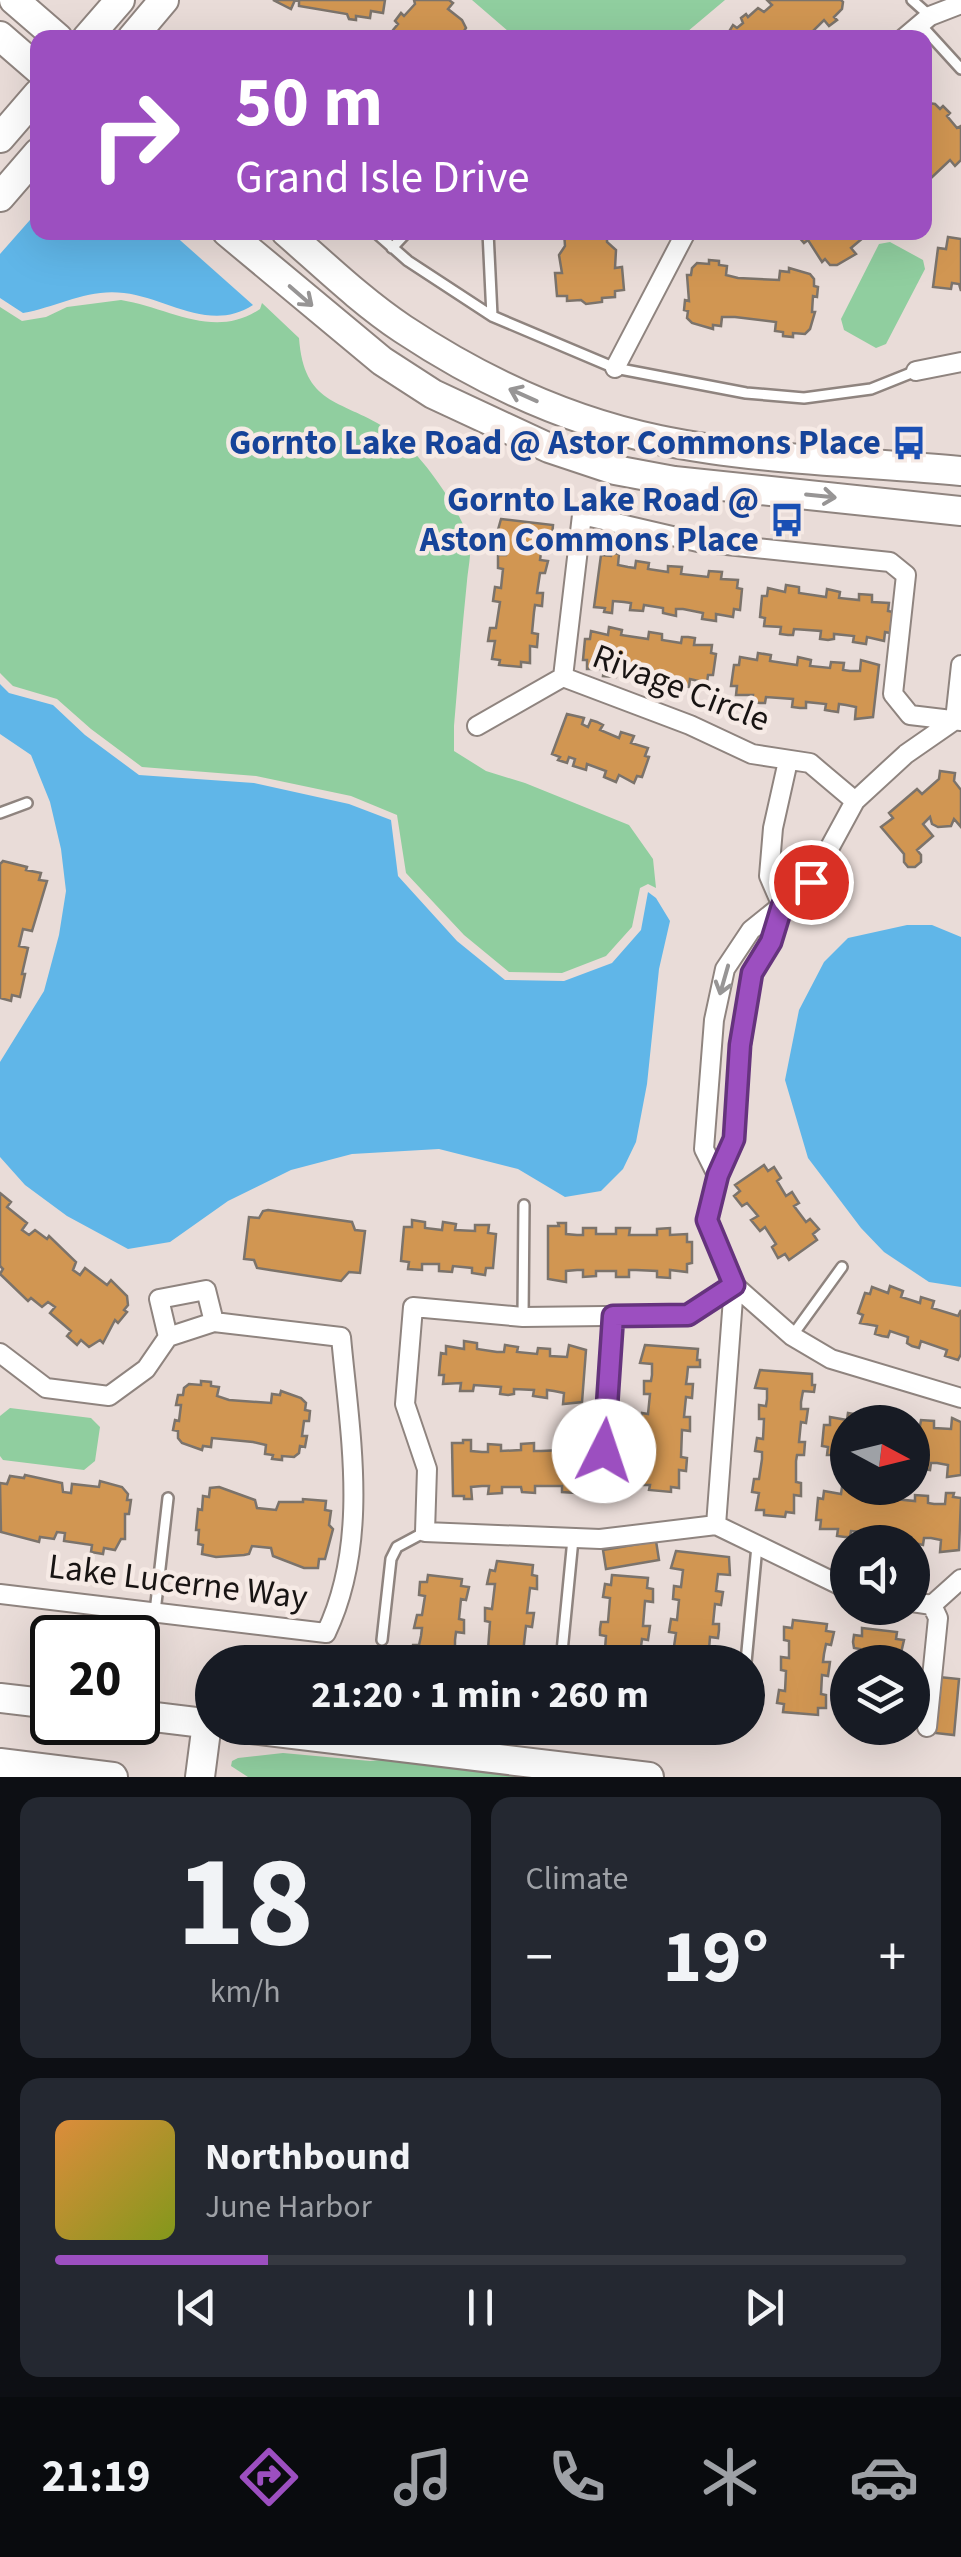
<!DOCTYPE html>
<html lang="en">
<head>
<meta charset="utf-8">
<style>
	:root { --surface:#171b24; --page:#242831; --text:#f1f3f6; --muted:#9ea1a6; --line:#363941; --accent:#9c4fc0 }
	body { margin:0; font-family:"Source Sans 3",sans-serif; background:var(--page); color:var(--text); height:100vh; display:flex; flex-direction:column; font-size:38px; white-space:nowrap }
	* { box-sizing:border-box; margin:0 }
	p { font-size:32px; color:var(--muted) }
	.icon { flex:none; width:55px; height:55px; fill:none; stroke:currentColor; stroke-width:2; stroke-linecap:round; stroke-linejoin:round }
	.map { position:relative; height:1777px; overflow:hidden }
	.details { display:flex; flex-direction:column; gap:20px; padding:20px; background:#0d0f14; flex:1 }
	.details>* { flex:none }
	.top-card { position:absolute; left:30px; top:30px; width:902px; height:210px; border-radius:20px; box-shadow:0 10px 40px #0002; background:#9c4fc0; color:#fff; overflow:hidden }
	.needle { width:65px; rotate:97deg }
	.fabs { position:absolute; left:830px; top:1405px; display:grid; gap:20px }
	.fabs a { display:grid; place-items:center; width:100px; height:100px; border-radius:50%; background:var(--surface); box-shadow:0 10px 40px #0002; font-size:50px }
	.speed { position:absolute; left:30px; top:1615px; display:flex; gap:20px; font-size:50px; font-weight:700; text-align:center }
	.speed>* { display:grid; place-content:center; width:130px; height:130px; border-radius:50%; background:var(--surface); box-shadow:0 10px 40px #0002; line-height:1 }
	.speed .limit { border:5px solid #111; border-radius:15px; background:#fff; color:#111 }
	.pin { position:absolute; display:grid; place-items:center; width:85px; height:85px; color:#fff; margin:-42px; border:5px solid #fff; border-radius:50%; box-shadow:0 2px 10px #0007 }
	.me { position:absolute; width:110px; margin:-55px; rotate:4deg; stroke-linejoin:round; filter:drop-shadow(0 0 8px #0008) }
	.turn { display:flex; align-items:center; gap:35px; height:210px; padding:0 40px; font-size:45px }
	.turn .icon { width:130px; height:130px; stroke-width:2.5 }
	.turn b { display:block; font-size:70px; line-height:85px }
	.big { font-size:75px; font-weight:700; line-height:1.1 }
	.details .card { flex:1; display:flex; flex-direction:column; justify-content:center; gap:15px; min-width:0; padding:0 35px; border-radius:20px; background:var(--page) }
	.details .dial { align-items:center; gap:0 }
	.dial b { font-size:130px; line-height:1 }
	.song { display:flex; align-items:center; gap:30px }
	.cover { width:120px; height:120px; border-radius:15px; background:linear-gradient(135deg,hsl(30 70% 55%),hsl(70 70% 35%)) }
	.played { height:10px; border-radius:5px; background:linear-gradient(90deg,var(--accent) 25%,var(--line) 25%) }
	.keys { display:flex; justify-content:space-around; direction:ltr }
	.heat { display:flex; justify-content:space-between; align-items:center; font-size:55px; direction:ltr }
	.details .tiles { flex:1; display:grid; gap:20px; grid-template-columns:1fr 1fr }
	.card:last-child { grid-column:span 2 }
	.trip { position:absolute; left:195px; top:1645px; width:570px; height:100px; border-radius:50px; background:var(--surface); box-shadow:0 10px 40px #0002; font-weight:700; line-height:100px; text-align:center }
	.menu { display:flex; height:160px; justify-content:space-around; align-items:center; background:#090b0e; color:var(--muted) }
	.menu .icon { width:70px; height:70px }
	.menu .active { color:var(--accent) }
	.menu b { font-size:45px; color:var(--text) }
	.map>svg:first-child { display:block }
	.green { fill:#90ce9f }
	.water { fill:#60b6e8 }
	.building { fill:#d19652; stroke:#7b736b; stroke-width:2.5 }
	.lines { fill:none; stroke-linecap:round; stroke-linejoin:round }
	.lane-casing { stroke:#8f847f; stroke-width:14 }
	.street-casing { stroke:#8f847f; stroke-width:22 }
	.secondary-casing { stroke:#8f847f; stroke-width:32 }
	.lane { stroke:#fff; stroke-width:9 }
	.street { stroke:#fff; stroke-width:18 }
	.secondary { stroke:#fff; stroke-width:28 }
	.oneway { stroke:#979595 }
	.route-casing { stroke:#65337d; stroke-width:25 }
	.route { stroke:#9c4fc0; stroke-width:18 }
	.labels { text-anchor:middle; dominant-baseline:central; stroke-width:9; stroke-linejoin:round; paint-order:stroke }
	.transit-label { font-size:35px; font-weight:bold; fill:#164399; stroke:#f6eae5; text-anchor:end }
	.street-label { font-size:35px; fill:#181413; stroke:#f6eae5 }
</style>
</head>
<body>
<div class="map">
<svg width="961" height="1777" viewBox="0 0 961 1777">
	<rect width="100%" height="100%" fill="#e9dcd8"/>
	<path class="green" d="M472 0H725L681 37 516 38Z
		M890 242 923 260 925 269 886 344 876 348 844 330 841 319 879 244Z
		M121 300C170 308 214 340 260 309L262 303 299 338C304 405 339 399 386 428 416 446 456 503 468 536 473 548 468 568 467 581 462 630 458 678 454 726V751L486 771 525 783 629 825 653 859 656 888 648 884 640 888 632 927 606 956 562 973 509 972 464 935 406 873 397 815 351 796 256 776 142 767 91 729 57 699 13 686 0 673V307L22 321 46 317 67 307Z
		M10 1408 91 1418 100 1427 95 1461 84 1470 3 1460 0 1456V1416Z
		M283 1753 370 1761 411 1757 580 1777H248L231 1766 232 1761 238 1758Z"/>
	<path class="water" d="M37 212 38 232 172 233 253 305C210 333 167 298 124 293 88 288 57 307 23 313L0 298V254Z
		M0 684 9 693 53 705 85 735 139 775 254 783 349 804 391 820 398 876 457 941 505 980 564 981 612 963 641 930 648 892 656 898 670 921 659 969 647 1084 636 1142 623 1169 601 1191 565 1197 518 1169 439 1149 352 1154 291 1170 228 1201 170 1242 128 1249 67 1216 25 1185 0 1157V1062L44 991 59 935 66 891 61 849 50 802 31 755 0 734Z
		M907 925H932L961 937V1287L929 1282 884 1252 861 1228 808 1158 785 1080 799 1010 824 962 848 938Z"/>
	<path class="building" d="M273 0H385L383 13 371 11 370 18 356 16V20L349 19 347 14 299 6V1L295 0 291 9Z
		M414 0H449L453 3 448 9 462 20 466 28 464 31 471 37 395 38 393 30 398 24 395 21 401 13 404 16 415 4Z
		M767 0H841L843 2 842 9 834 17 837 20 829 26 824 20 806 38 798 34 794 38H725L733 25 737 28 743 23 741 18 746 14 748 17 758 8 764 12 772 5Z
		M928 103 935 104 940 109 943 106 950 113 947 116 957 128 961 126V160L955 166 950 160 929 180 925 176V106Z
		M564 232H607V242L616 250 615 268 622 267 624 290 615 291V297L602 298V302L586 304 581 300 567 301V296H557L555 273H562L559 255 565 246Z
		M870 232 851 248 856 254 837 265H830L825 259 822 262 808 240 804 243 798 236 802 232Z
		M948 237 961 239V291L959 284 952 283 951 289 933 287 938 248 946 249Z
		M709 260 719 261V265L727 266 726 275 738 278 779 280 780 271 789 272V268L810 274 814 279V286L818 287 817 297 813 296 812 312H815L810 329 805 334 793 333V337L783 336V332L775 331 776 322 735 317H722L721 326 713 325V329L692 323 687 318 688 311 684 310 685 300 689 301 687 275H691L692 268 697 263 709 264Z
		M501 519 553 525 552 536H555V544L543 543 541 553 540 560 548 561 545 573H540L537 593H543L542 606 535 605 534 612 532 633 538 634 537 647 530 646V663L521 662V667L499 665 500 660 492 659 495 641H488L490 628H496L500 602 493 601 495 587 501 588 503 569 498 568V555H506L507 549V538L496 537Z
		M612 553 619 554 618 565 628 567 635 568 636 561 649 563 648 569 668 572V566L682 567 681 574 708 577 709 571 722 572 721 579 738 580 737 588 742 589 740 610 734 609 733 617 716 614V621L702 619 703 613 683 609H676V616L663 613V608L644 605 643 611 630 610 631 603 624 602 613 601 612 613 604 612 605 608 594 607 601 555 611 556Z
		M786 585 799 587V593L826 597 827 589 840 592 839 598 859 600V594L872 595V602L889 603 888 611 893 612 890 633 885 632 884 641 867 637 866 644 853 642 854 636 834 634V639L828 640 820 639 821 631 794 629 793 635H788L780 634 781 627 764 626 765 618 760 617 762 596H767L768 588 785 592Z
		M609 627 622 630 621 635 648 639 649 632 662 634V640L681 643 682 637H688L695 638 694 645H712L711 653 716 654 713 675H708L707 683 690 679 689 687 676 684 677 679 657 676V682L643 681 644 674 638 673 617 671 616 677 603 676 604 669H587V660H583L585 639H590L591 631 608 635Z
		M758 653 771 655 770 661 790 664 797 665 798 657 811 660 810 666 830 668 831 662 844 663 843 670 850 671H860L861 660 879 665 873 717 855 719 856 707 846 705 839 704 838 712 831 711 825 710 826 704 806 702V708H800L792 707 793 699 766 697 765 703H760L752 702 753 695H736L737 686H731L734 665H739L740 657 757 660Z
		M567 714 584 718 582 724 588 727 591 720 597 722 603 725 600 730 619 738 621 732 634 736 631 743 648 748 645 756 649 757 642 777 637 776 634 783 619 775 616 782 604 777 606 771 587 764 586 770 573 766 575 759 569 757 567 763 558 760 560 757 552 754Z
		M940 771 955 773 954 781 961 790V827L954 819 951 826 938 827 932 824 930 817 923 824 933 836 917 850 921 855V862L915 867H908L904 862V854L881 827 893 818 889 813 917 789 922 794 939 779Z
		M3 861 27 867 26 870 41 873 39 880 47 881 32 931 23 929 19 946 28 948 22 974H25L20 997 12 995 11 1001 0 998V864Z
		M764 1165 768 1171 774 1167 781 1178 777 1181 786 1196 792 1192 799 1203 794 1206 806 1222 810 1219 819 1229 813 1234 817 1240 789 1260 785 1254 778 1258 772 1247 776 1244 765 1227 760 1231 751 1220 758 1216 747 1203 742 1206 734 1196 740 1191 735 1185Z
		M0 1193 11 1202 7 1207 27 1223 22 1230 29 1235 35 1230 47 1239 49 1236 76 1262 73 1270 80 1275 85 1268 107 1285 111 1280 127 1296 128 1305 124 1310 127 1312 118 1323 115 1320 103 1343 100 1340 89 1347 81 1340 77 1345 67 1336 71 1331 50 1313 55 1307 48 1302 42 1307 31 1298 28 1301 0 1274 3 1269 0 1266Z
		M268 1210 352 1222 355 1230 365 1231 360 1273 349 1272 341 1281 257 1268 254 1260 244 1259 249 1217 259 1218 263 1211Z
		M412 1220 425 1222V1228L442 1230 443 1222 456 1224 455 1230 475 1231V1225H489L488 1233 496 1234 493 1268H486L485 1275 472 1273V1268L453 1266 452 1272 439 1271V1264H422V1270L408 1269 409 1262 401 1261 404 1227H412Z
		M558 1223H566V1234L577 1235H583V1228H596V1234H616V1228H630L629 1235H657V1229L670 1228V1235L687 1234V1242H692V1263L687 1264V1272L670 1270V1278L657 1277V1271L636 1270H629V1277H616V1271H596V1276L583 1277V1270H577L566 1271V1282L548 1279V1226H559Z
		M890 1286 903 1291 901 1297 920 1303 921 1297 934 1301 932 1308 958 1316 961 1310V1354L958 1360 945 1356 947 1350 921 1341 919 1348 912 1346 907 1343 908 1337 890 1331 888 1337 882 1336 875 1334 877 1326 860 1323 863 1315 858 1313 865 1293 870 1294 872 1287 888 1293Z
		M464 1341 477 1343V1349L497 1352H504L505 1345 518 1347 517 1352 537 1354 538 1348 550 1349V1356L567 1357 569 1345 586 1350 582 1402 563 1404 564 1393 554 1391 547 1390V1398L533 1396 534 1390 514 1389V1394L508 1395 500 1394 501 1387 474 1385 473 1391H460L461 1383 443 1384 444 1375H439L441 1353 446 1354V1346L464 1349Z
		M645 1345 698 1349 697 1360H700V1367H688L687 1377 686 1384H693L692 1398 686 1397 684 1417H690V1431L682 1430 681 1457 687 1458 686 1471 679 1470V1488L671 1487V1492L649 1490 650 1485H641L644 1467H637L639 1454H645L647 1434 648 1427H640L642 1413 648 1414 650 1394H644V1381H651L652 1375V1364L640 1363Z
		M760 1370 812 1374V1385H815L814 1392 803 1391 801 1402V1409H808L806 1423 801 1422 799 1442H805L804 1455H797L796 1461V1482L801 1483V1496L794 1495V1513L786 1512 785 1517 764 1515V1510H756L759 1493 752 1492 754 1479H759L762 1459V1452L755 1451 757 1438 763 1439 764 1419H759V1405L766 1406 767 1399V1389L755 1388Z
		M201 1381 211 1382V1386L219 1387 217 1396 229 1400 271 1403 272 1394 280 1395 281 1391 301 1398 306 1403 305 1410 310 1411 309 1421H304L302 1436H307L305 1447 300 1446 299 1453 294 1457 282 1456V1460L272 1459 273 1455 265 1454 266 1445 253 1442 212 1438 211 1447 203 1446 202 1450 182 1443 178 1438V1431L173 1430 175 1420 179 1421 181 1405H176L178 1395H183L184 1388 189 1384 201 1385Z
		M848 1413 861 1415V1421L881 1422H848V1463L843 1462 844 1455H827L828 1447 822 1446 824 1425H830V1417L847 1420Z
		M952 1418 961 1422V1475L947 1477 948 1465 937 1463H931L930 1470 917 1468V1462H912V1426H920L921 1420 934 1421V1428L951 1429Z
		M463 1440H471V1451L482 1452H488V1444L501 1445V1451L521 1450V1444L534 1443V1451H541L562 1450 561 1444 575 1443V1451L592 1448V1457H597L598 1478H593V1487L575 1485V1493L562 1492V1486H535V1493L522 1492 521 1487H502V1493L488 1494 489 1486H482L471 1487 472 1499H464V1496H453L452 1443H463Z
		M25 1475 62 1483 63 1492 71 1493 72 1484 99 1487 100 1481 122 1487 128 1494 127 1500H131L129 1514H125V1539H121L115 1550 104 1548 103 1554 91 1552 92 1545 64 1541 65 1533 57 1532 54 1539 40 1537 39 1542 1 1532 0 1483 7 1484 10 1476 24 1478Z
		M219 1487 255 1500 257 1508 276 1510 279 1502H303V1499L326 1501 325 1510 331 1511 329 1525 333 1529 325 1559H319L318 1568H304L273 1556 271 1548 252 1546 249 1554 244 1555 216 1557 202 1554 203 1545 198 1544 199 1530H196L198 1509 202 1510 203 1496 209 1497 210 1488Z
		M842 1487 855 1489V1495L882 1498V1491L895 1493V1499L915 1501V1495L928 1496V1503L934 1504H945L946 1493H954L953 1497 961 1498 959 1550 940 1552 941 1540 931 1538H924L923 1545 910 1542 911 1537 891 1535V1541L877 1540 878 1533 851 1531 850 1537H845L837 1536 838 1529H820L821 1520H816L818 1498 823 1499 824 1491 841 1494Z
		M656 1541 659 1560 606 1569 603 1550Z
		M676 1551 729 1557 730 1575 718 1574 716 1591 723 1592 721 1605 715 1604 713 1624H719V1630L718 1638 710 1637 708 1662H666V1659L672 1660 676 1633 669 1632 671 1619 677 1620 679 1600 673 1599 674 1586 681 1587 683 1570 671 1568Z
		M497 1561 533 1565 532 1575 537 1576V1589L530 1588 527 1613H534L532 1627 526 1626 523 1653 530 1654 528 1662H480L481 1649H488L490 1622 485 1621V1608L492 1609 495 1584H487L490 1570 495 1571Z
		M428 1575 462 1579 461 1586 469 1587 466 1600 461 1599 459 1619 464 1620V1633L456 1632 455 1640V1650H461V1662H418L419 1659 411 1658 413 1645H419L421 1636 422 1628H414L417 1615H422L425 1596 419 1595 420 1582H427Z
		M612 1575 648 1578 647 1588 653 1589V1602L645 1601 643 1626H650L648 1640 642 1639 639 1662H604L606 1636 600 1635V1629L601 1622H608L610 1598 603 1597 605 1584 611 1585Z
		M793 1620 827 1624 826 1631 834 1632 831 1645 826 1644 824 1654 823 1662H830L828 1676 822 1675 821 1694 826 1695V1708H818V1715L783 1712 784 1704 777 1703 779 1690 785 1691 786 1671 781 1670V1657L789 1658V1641L784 1640V1627L792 1628Z
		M862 1628 897 1632 896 1639 904 1640 901 1653 896 1652 895 1662H859L860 1649 854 1648 853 1642 854 1635 862 1636Z
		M939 1677 959 1679 954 1735 935 1733Z"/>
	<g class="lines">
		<g class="lane-casing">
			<path id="lane" d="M912 0 930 16
				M920 24 961 69
				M375 232 408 261 492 316 615 368 746 393 804 398 871 389 916 371
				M488 232 492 316
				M392 248 407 232
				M0 813 27 803
				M523 1317 524 1205
				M792 1336 842 1267
				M604 1451 613 1315
				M155 1612 168 1498
				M382 1640 391 1559 397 1547 425 1532
				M561 1662 573 1539
				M746 1662 757 1546"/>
		</g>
		<g class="street-casing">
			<path id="street" d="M904 38 930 16 961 4
				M615 368 686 232
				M916 371 961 362
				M477 726 563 677
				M855 801 810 763 752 754 690 725 563 677 582 515 698 542 890 562 906 575 893 694 910 715 961 721
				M782 906 769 876 773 828 788 761
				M717 1175 704 1149 714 1020 725 969 751 930 811 882 855 801 906 754 955 720 961 665
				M168 1337 159 1299 206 1290 214 1322
				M0 1353 46 1388 109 1396 146 1369 168 1337 214 1322 341 1337C350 1435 370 1541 326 1633L0 1594
				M716 1525 734 1285 707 1220 717 1175 734 1139 741 1045 752 973 771 942 782 906
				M848 1589 716 1525 600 1539 425 1532 427 1469 405 1404 413 1307 523 1317 687 1315 734 1285 792 1336 831 1359 961 1398
				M912 1602 932 1605 961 1579
				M927 1727 938 1618 932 1605"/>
		</g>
		<g class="secondary-casing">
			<path id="secondary" d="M14 0 58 38
				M0 36 38 69
				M87 38 120 0
				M132 38 164 0
				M0 138 38 94
				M0 197 38 153
				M227 232 382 361 433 394 549 448 615 470 674 481 961 511
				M286 232C324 265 361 301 403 329 480 380 568 421 659 440 755 460 863 462 961 471
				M0 1698 52 1704
				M138 1715 212 1724
				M242 1728 649 1777
				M0 1763 113 1777
				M200 1777 207 1723"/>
		</g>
		<use href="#lane" class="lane"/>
		<use href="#street" class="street"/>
		<use href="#secondary" class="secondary"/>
	</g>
	<defs><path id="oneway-shaft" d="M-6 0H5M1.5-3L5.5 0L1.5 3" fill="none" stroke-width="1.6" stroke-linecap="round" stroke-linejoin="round" transform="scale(2.5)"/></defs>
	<g class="oneway">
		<use href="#oneway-shaft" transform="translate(301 296) rotate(41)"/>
		<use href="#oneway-shaft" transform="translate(523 395) rotate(-156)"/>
		<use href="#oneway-shaft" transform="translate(821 496) rotate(6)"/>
		<use href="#oneway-shaft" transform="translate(724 980) rotate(106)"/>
	</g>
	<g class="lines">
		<g class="route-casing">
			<path id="route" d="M604 1451 613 1316 688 1315 734 1285 707 1220 718 1175 734 1139 740 1045 752 973 771 942 782 906 811 882"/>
		</g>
		<use href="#route" class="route"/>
	</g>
	<defs>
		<g id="bus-bare" transform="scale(2.7)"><path d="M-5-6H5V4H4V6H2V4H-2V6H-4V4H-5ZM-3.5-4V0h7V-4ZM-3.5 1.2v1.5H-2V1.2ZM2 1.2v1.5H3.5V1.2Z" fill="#1a4fb4" stroke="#f6eae5" stroke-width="2.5" paint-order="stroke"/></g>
	</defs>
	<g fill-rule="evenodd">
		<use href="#bus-bare" x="909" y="443"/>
		<use href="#bus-bare" x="787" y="520"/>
	</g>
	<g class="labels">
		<g class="transit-label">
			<text x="881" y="443">Gornto Lake Road @ Astor Commons Place</text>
			<text x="759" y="500">Gornto Lake Road @<tspan x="759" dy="40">Aston Commons Place</tspan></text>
		</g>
		<g class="street-label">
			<text transform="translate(681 688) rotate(21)">Rivage Circle</text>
			<text transform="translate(178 1582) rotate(7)">Lake Lucerne Way</text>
		</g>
	</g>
</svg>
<div class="fabs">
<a><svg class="needle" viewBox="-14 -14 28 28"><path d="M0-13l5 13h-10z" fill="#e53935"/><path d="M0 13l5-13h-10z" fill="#9ea1a6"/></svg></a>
<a><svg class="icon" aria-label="sound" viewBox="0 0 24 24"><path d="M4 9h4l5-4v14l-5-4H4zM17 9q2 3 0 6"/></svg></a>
<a><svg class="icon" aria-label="layers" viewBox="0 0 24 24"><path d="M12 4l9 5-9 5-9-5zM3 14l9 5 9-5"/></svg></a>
</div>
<div class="speed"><div class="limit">20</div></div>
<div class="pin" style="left:811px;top:882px;background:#d93025"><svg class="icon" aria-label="arrive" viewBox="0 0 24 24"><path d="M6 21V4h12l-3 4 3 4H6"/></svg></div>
<svg class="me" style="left:604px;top:1451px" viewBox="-20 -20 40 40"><circle r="19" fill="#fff"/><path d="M0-13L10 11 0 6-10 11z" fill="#9c4fc0"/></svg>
<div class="trip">21:20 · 1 min · 260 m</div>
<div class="top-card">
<div class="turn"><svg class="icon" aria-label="right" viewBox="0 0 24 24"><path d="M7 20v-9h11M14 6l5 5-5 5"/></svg><div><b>50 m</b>Grand Isle Drive</div></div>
</div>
</div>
<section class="details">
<div class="tiles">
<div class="card dial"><b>18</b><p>km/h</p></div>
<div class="card"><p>Climate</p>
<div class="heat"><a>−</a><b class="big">19°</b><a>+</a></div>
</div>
<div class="card">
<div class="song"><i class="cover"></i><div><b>Northbound</b><p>June Harbor</p></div></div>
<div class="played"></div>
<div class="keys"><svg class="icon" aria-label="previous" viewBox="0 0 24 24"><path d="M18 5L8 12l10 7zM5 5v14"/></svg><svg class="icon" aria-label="pause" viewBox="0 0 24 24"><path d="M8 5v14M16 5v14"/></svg><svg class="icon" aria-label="next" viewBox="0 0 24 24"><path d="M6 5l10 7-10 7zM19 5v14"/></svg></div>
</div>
</div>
</section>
<nav class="menu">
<b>21:19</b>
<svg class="icon active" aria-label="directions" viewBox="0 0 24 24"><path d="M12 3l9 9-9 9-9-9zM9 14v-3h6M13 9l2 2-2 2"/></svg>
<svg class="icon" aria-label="music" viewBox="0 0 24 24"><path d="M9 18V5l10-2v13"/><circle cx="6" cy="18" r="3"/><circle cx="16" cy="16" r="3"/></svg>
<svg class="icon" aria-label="phone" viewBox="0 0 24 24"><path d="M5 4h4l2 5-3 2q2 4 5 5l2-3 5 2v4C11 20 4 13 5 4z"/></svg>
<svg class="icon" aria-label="climate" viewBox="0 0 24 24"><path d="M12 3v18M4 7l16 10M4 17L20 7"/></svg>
<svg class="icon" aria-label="car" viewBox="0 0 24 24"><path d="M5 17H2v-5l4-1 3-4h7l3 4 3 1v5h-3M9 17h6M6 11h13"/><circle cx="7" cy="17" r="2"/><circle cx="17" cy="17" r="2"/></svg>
</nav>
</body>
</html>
